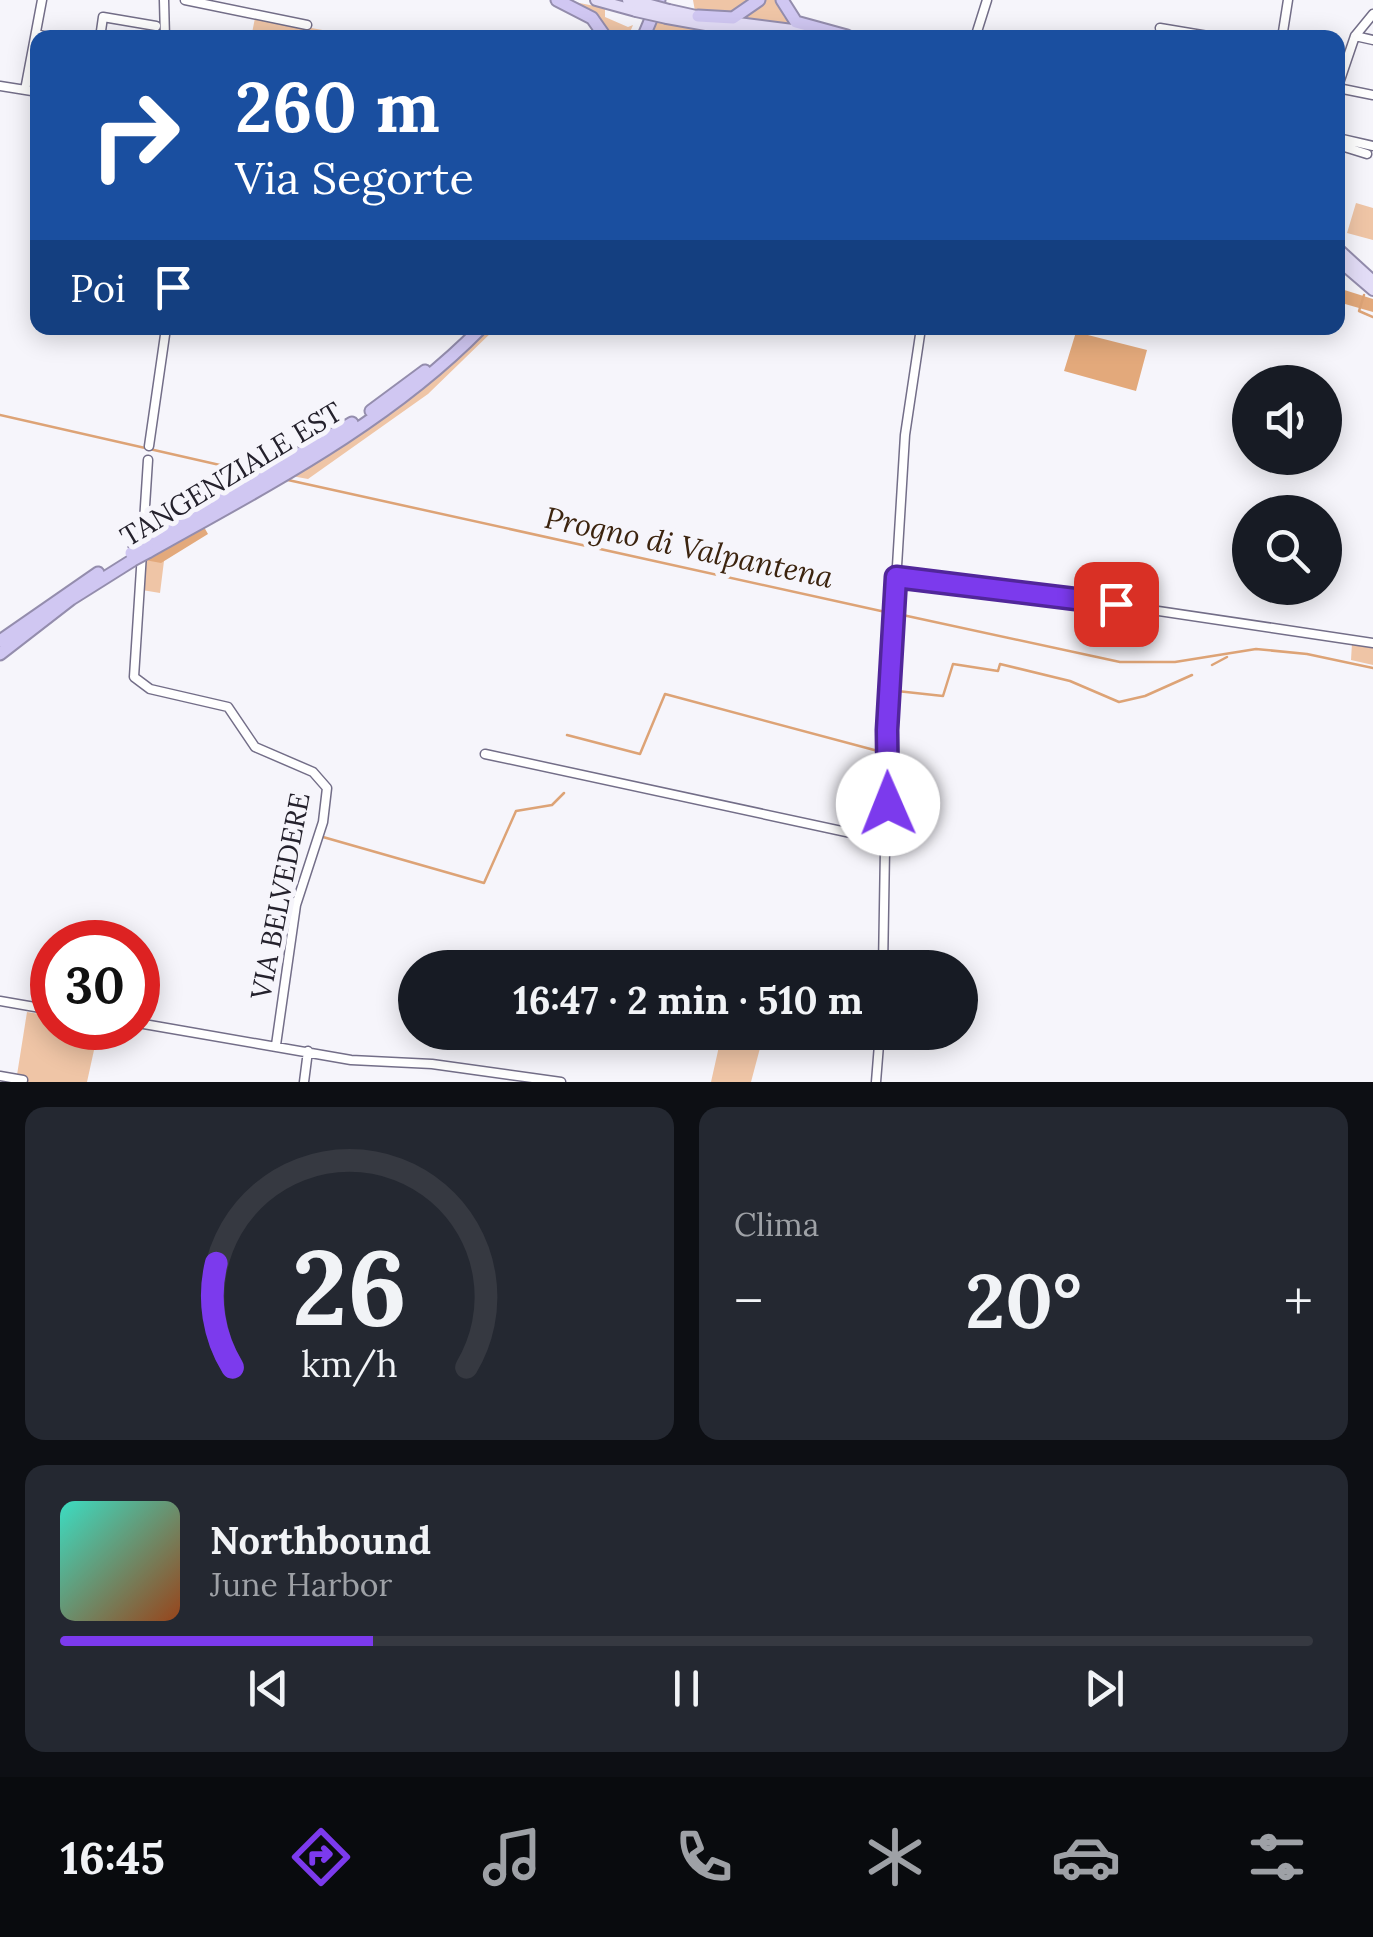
<!DOCTYPE html>
<html lang="it">
<head>
<meta charset="utf-8">
<style>
	:root { --surface:#171b24; --page:#242831; --text:#f1f3f6; --muted:#9ea1a6; --line:#363941; --accent:#7c3aed }
	body { margin:0; font-family:Lora,serif; background:var(--page); color:var(--text); height:100vh; display:flex; flex-direction:column; font-size:38px; white-space:nowrap }
	* { box-sizing:border-box; margin:0 }
	p { font-size:32px; color:var(--muted) }
	.icon { flex:none; width:55px; height:55px; fill:none; stroke:currentColor; stroke-width:2; stroke-linecap:round; stroke-linejoin:round }
	.map { position:relative; height:1082px; overflow:hidden }
	.details { display:flex; flex-direction:column; gap:25px; padding:25px; background:#0d0f14; flex:1 }
	.details>* { flex:none }
	.top-card { position:absolute; left:30px; top:30px; width:1315px; height:305px; border-radius:20px; box-shadow:0 5px 25px #0003; background:#1a4fa0; color:#fff; overflow:hidden }
	.controls { position:absolute; left:1232px; top:365px; display:grid; gap:20px }
	.controls a { display:grid; place-items:center; width:110px; height:110px; border-radius:50%; background:var(--surface); box-shadow:0 5px 25px #0003; font-size:50px }
	.speed { position:absolute; left:30px; top:920px; display:flex; gap:20px; font-size:50px; font-weight:700; text-align:center }
	.speed>* { display:grid; place-content:center; width:130px; height:130px; border-radius:50%; background:var(--surface); box-shadow:0 5px 25px #0003; line-height:1 }
	.speed .limit { border:15px solid #d22; background:#fff; color:#111 }
	.pin { position:absolute; display:grid; place-items:center; width:85px; height:85px; color:#fff; margin:-42px; border-radius:20px; box-shadow:0 5px 15px #0006 }
	.me { position:absolute; width:110px; margin:-55px; rotate:359deg; stroke-linejoin:round; filter:drop-shadow(0 0 8px #0008) }
	.turn { display:flex; align-items:center; gap:35px; height:210px; padding:0 40px; font-size:45px }
	.turn .icon { width:130px; height:130px; stroke-width:2.5 }
	.turn b { display:block; font-size:70px; line-height:85px }
	.then { display:flex; align-items:center; height:95px; padding:0 40px; background:#0003; gap:20px; font-size:38px }
	.big { font-size:75px; font-weight:800; line-height:1.1 }
	.details .widget { flex:1; display:flex; flex-direction:column; justify-content:center; gap:15px; min-width:0; padding:0 35px; border-radius:20px; background:var(--page) }
	.details .dial { align-items:center; gap:0 }
	.dial svg { height:260px; overflow:visible; fill:none; stroke:var(--line); stroke-width:7; stroke-linecap:round; text-anchor:middle }
	.dial text { fill:var(--text); stroke:none }
	.song { display:flex; align-items:center; gap:30px }
	.cover { width:120px; height:120px; border-radius:15px; background:linear-gradient(135deg,hsl(170 70% 55%),hsl(20 70% 35%)) }
	.played { height:10px; border-radius:5px; background:linear-gradient(90deg,var(--accent) 25%,var(--line) 25%) }
	.keys { display:flex; justify-content:space-around; direction:ltr }
	.heat { display:flex; justify-content:space-between; align-items:center; font-size:55px; direction:ltr }
	.details .tiles { flex:1; display:grid; gap:25px; grid-template-columns:1fr 1fr }
	.widget:last-child { grid-column:span 2 }
	.trip { position:absolute; left:398px; top:950px; width:580px; height:100px; border-radius:50px; background:var(--surface); box-shadow:0 5px 25px #0003; font-weight:800; line-height:100px; text-align:center }
	.menu { display:flex; height:160px; justify-content:space-around; align-items:center; background:#090b0e; color:var(--muted) }
	.menu .icon { width:70px; height:70px }
	.menu .current { color:var(--accent) }
	.menu b { font-size:45px; color:var(--text) }
	.map>svg:first-child { display:block }
	.green { fill:#efc5a6 }
	.forest { fill:#e3a97b }
	.lines { fill:none; stroke-linecap:round; stroke-linejoin:round }
	.stream { stroke:#dda376; stroke-width:2.5 }
	.minor-casing { stroke:#736e88; stroke-width:11 }
	.major-casing { stroke:#948dad; stroke-width:14 }
	.highway-casing { stroke:#948dad; stroke-width:15 }
	.minor { stroke:#fff; stroke-width:8 }
	.major { stroke:#e3ddf7; stroke-width:10 }
	.highway { stroke:#d0c7f2; stroke-width:11 }
	.major-bridge-casing { stroke:#948dad; stroke-width:14; stroke-linecap:butt }
	.highway-bridge-casing { stroke:#948dad; stroke-width:15; stroke-linecap:butt }
	.major-bridge { stroke:#e3ddf7; stroke-width:10 }
	.highway-bridge { stroke:#d0c7f2; stroke-width:11 }
	.route-casing { stroke:#51269a; stroke-width:25 }
	.route { stroke:#7c3aed; stroke-width:18 }
	.labels { text-anchor:middle; dominant-baseline:central; stroke-width:10; stroke-linejoin:round; paint-order:stroke }
	.street-label { font-size:28px; fill:#24212c; stroke:#f6f5fb }
	.water-label { font-size:30px; font-style:italic; fill:#3c240f; stroke:#f6f5fb }
</style>
</head>
<body>
<div class="map">
<svg width="1373" height="1082" viewBox="0 0 1373 1082">
	<rect width="100%" height="100%" fill="#f6f5fb"/>
	<path class="green" d="M564 0 605 8V17L628 27 633 25 628 37H607Z
		M693 0H753L738 13 695 11Z
		M764 0H778L784 17 799 28 739 21Z
		M255 18 362 37 251 38Z
		M655 22 719 33 648 38Z
		M1356 203 1373 208V240L1347 233Z
		M483 328H496L428 394 308 479 286 475 355 434Z
		M145 560 164 561 160 593 142 590Z
		M1352 643 1373 645V665L1351 660Z
		M27 1012 52 1016V1028H62V1035L96 1041 87 1082H25L26 1077 17 1075Z
		M722 1033H764L751 1082H711Z"/>
	<path class="forest" d="M1338 288 1373 299V312L1338 302Z
		M1076 332 1147 350 1136 391 1064 371Z
		M204 527 208 534 161 563 145 560Z"/>
	<g class="lines">
		<path class="stream" d="M1364 295 1359 311 1373 317
			M0 415 255 473
			M288 480 890 613
			M898 614 1120 662H1175L1256 649 1307 654 1373 668
			M1212 665 1227 657
			M567 735 640 754 665 694 878 751
			M893 753 897 691 943 696 953 664 998 671 1000 664 1070 681 1119 702 1145 696 1192 675
			M323 837 484 883 516 811 552 805 564 793"/>
		<g class="minor-casing">
			<path id="minor" d="M164 0 165 38
				M185 0 307 25
				M1160 28 1220 38
				M36 34 52 38
				M1355 36 1373 40
				M100 38 103 17 156 26
				M975 38 987 0
				M1282 38 1288 0
				M0 86 38 92
				M1338 86 1355 36 1373 14
				M1338 88 1373 95
				M25 90 42 0
				M1338 138 1373 146
				M1338 145 1367 154
				M149 446 166 328
				M148 460 134 677 150 689 228 707 255 747 313 772 327 788 323 822 296 905 276 1045
				M896 577 971 583 1373 643
				M485 754 888 841
				M883 968 887 730 905 435 921 328
				M0 1001 52 1010
				M138 1023 351 1060 432 1064 561 1082
				M0 1076 23 1080
				M304 1082 308 1051
				M876 1082 880 1032"/>
		</g>
		<g class="major-casing">
			<path id="major" d="M596 0 636 11
				M628 0 639 2
				M669 10 705 18
				M667 18 779 38
				M722 21 855 38
				M1338 249 1373 281
				M1338 260 1373 290"/>
		</g>
		<g class="highway-casing">
			<path id="highway" d="M557 0 592 18 606 38
				M782 0 796 22 847 36
				M698 16 733 18 759 0
				M643 38 659 0
				M712 38H752
				M371 411 425 371
				M147 543 352 423
				M148 552C265 486 387 424 481 328
				M0 641 98 573
				M0 654 71 599 133 560"/>
		</g>
		<use href="#minor" class="minor"/>
		<use href="#major" class="major"/>
		<use href="#highway" class="highway"/>
		<g class="major-bridge-casing">
			<path id="major-bridge" d="M639 2 669 10
				M636 11 667 18"/>
		</g>
		<g class="highway-bridge-casing">
			<path id="highway-bridge" d="M131 553 147 543
				M133 560 148 552"/>
		</g>
		<use href="#major-bridge" class="major-bridge"/>
		<use href="#highway-bridge" class="highway-bridge"/>
	</g>
	<g class="lines">
		<g class="route-casing">
			<path id="route" d="M888 804 887 730 896 577 1116 604"/>
		</g>
		<use href="#route" class="route"/>
	</g>
	<g class="labels">
		<g class="street-label">
			<text transform="translate(231 474) rotate(-31)">TANGENZIALE EST</text>
			<text transform="translate(280 896) rotate(-79)">VIA BELVEDERE</text>
		</g>
		<g class="water-label">
			<text transform="translate(689 547) rotate(12)">Progno di Valpantena</text>
		</g>
	</g>
</svg>
<div class="controls">
<a><svg class="icon" aria-label="sound" viewBox="0 0 24 24"><path d="M4 9h4l5-4v14l-5-4H4zM17 9q2 3 0 6"/></svg></a>
<a><svg class="icon" aria-label="search" viewBox="0 0 24 24"><circle cx="10" cy="10" r="6"/><path d="M15 15l6 6"/></svg></a>
</div>
<div class="speed"><div class="limit">30</div></div>
<div class="pin" style="left:1116px;top:604px;background:#d93025"><svg class="icon" aria-label="arrive" viewBox="0 0 24 24"><path d="M6 21V4h12l-3 4 3 4H6"/></svg></div>
<svg class="me" style="left:888px;top:804px" viewBox="-20 -20 40 40"><circle r="19" fill="#fff"/><path d="M0-13L10 11 0 6-10 11z" fill="#7c3aed"/></svg>
<div class="trip">16:47 · 2 min · 510 m</div>
<div class="top-card">
<div class="turn"><svg class="icon" aria-label="right" viewBox="0 0 24 24"><path d="M7 20v-9h11M14 6l5 5-5 5"/></svg><div><b>260 m</b>Via Segorte</div></div>
<div class="then">Poi<svg class="icon" aria-label="arrive" viewBox="0 0 24 24"><path d="M6 21V4h12l-3 4 3 4H6"/></svg></div>
</div>
</div>
<section class="details">
<div class="tiles">
<div class="widget dial"><svg viewBox="0 0 100 80">
<path d="M14 69A42 42 0 1 1 86 69"/>
<path d="M14 69A42 42 0 0 1 9 37" stroke="#7c3aed"/>
<text x="50" y="56" font-size="32" font-weight="700">26</text>
<text x="50" y="72" font-size="11">km/h</text>
</svg></div>
<div class="widget"><p>Clima</p>
<div class="heat"><a>−</a><b class="big">20°</b><a>+</a></div>
</div>
<div class="widget">
<div class="song"><i class="cover"></i><div><b>Northbound</b><p>June Harbor</p></div></div>
<div class="played"></div>
<div class="keys"><svg class="icon" aria-label="previous" viewBox="0 0 24 24"><path d="M18 5L8 12l10 7zM5 5v14"/></svg><svg class="icon" aria-label="pause" viewBox="0 0 24 24"><path d="M8 5v14M16 5v14"/></svg><svg class="icon" aria-label="next" viewBox="0 0 24 24"><path d="M6 5l10 7-10 7zM19 5v14"/></svg></div>
</div>
</div>
</section>
<nav class="menu">
<b>16:45</b>
<svg class="icon current" aria-label="directions" viewBox="0 0 24 24"><path d="M12 3l9 9-9 9-9-9zM9 14v-3h6M13 9l2 2-2 2"/></svg>
<svg class="icon" aria-label="music" viewBox="0 0 24 24"><path d="M9 18V5l10-2v13"/><circle cx="6" cy="18" r="3"/><circle cx="16" cy="16" r="3"/></svg>
<svg class="icon" aria-label="phone" viewBox="0 0 24 24"><path d="M5 4h4l2 5-3 2q2 4 5 5l2-3 5 2v4C11 20 4 13 5 4z"/></svg>
<svg class="icon" aria-label="climate" viewBox="0 0 24 24"><path d="M12 3v18M4 7l16 10M4 17L20 7"/></svg>
<svg class="icon" aria-label="car" viewBox="0 0 24 24"><path d="M5 17H2v-5l4-1 3-4h7l3 4 3 1v5h-3M9 17h6M6 11h13"/><circle cx="7" cy="17" r="2"/><circle cx="17" cy="17" r="2"/></svg>
<svg class="icon" aria-label="filters" viewBox="0 0 24 24"><path d="M4 7h16M4 17h16"/><circle cx="9" cy="7" r="2"/><circle cx="15" cy="17" r="2"/></svg>
</nav>
</body>
</html>
